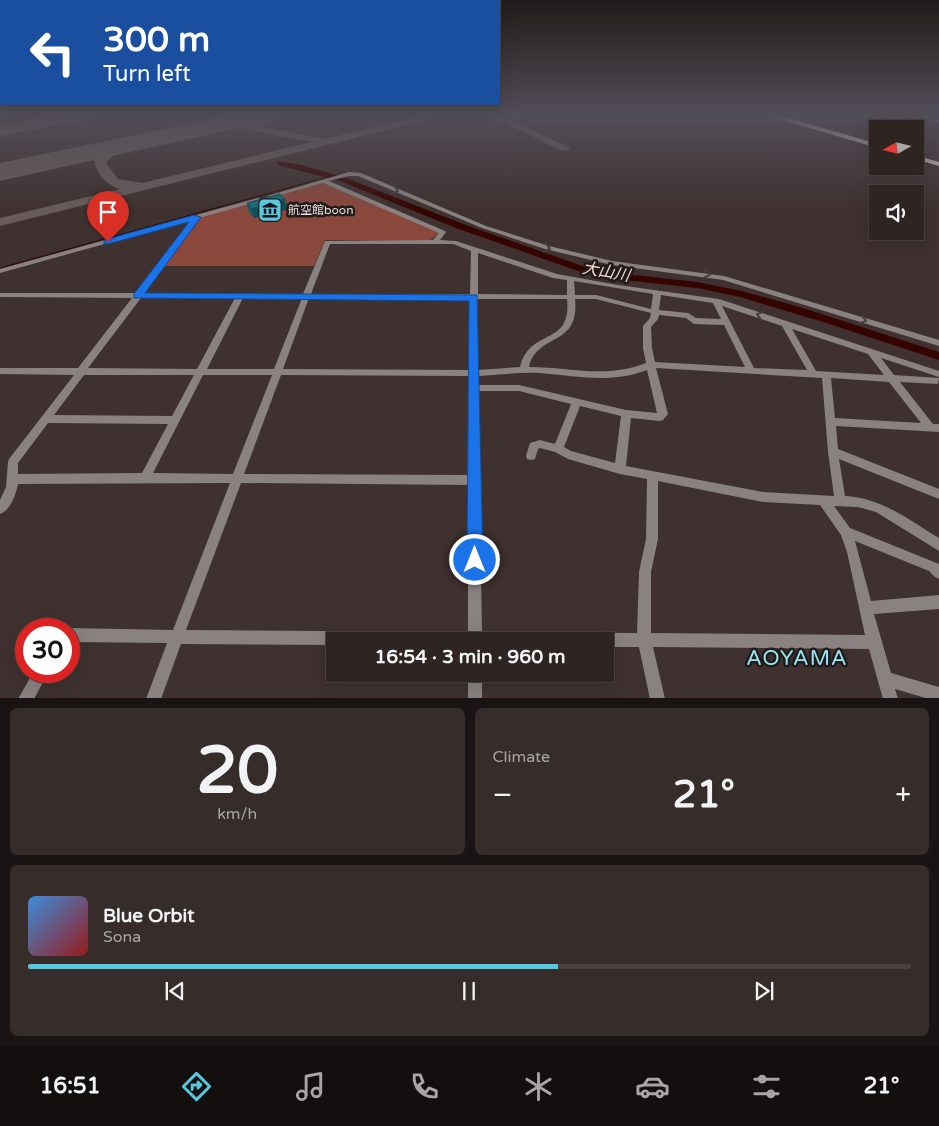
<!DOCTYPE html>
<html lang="en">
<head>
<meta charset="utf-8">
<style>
	:root { --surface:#2e2523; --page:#362d2b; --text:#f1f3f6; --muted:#a7a5a6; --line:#494241; --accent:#56c9e1 }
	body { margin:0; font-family:"Varela Round","Noto Sans JP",sans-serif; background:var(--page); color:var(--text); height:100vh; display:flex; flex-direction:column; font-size:19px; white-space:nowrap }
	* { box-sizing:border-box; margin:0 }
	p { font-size:16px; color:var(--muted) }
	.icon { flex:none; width:28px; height:28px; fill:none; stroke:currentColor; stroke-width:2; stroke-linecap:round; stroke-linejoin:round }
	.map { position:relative; height:698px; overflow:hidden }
	.panel { display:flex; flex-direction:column; gap:10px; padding:10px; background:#191413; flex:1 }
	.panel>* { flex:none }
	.banner { position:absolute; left:0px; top:0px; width:500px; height:105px; box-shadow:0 5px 20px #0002,0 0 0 1px var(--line); background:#1a4fa0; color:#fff; overflow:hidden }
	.needle { width:32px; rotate:262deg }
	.tools { position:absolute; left:869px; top:120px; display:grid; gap:10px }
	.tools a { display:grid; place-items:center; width:55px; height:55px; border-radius:0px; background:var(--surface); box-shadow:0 5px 20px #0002,0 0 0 1px var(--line); font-size:25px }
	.speed { position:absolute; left:15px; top:618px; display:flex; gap:10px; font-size:25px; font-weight:700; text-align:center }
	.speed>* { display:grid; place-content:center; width:65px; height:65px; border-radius:50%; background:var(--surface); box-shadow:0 5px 20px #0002,0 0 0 1px var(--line); line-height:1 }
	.speed .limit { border:8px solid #d22; background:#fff; color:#111 }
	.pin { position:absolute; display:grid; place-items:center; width:42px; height:42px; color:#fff; margin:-51px -21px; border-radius:50% 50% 50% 0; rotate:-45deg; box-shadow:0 0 5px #0007 }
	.pin .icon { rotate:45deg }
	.me { position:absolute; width:55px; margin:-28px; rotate:0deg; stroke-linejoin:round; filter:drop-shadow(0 0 4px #0008) }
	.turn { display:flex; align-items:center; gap:18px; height:105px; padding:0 20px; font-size:22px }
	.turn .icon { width:65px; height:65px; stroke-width:2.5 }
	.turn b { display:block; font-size:35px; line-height:42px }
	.big { font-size:38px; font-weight:700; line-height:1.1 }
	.panel .card { flex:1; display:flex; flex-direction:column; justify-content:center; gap:8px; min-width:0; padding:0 18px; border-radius:8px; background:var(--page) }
	.panel .dial { align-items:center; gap:0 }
	.dial b { font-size:65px; line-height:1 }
	.song { display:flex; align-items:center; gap:15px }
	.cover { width:60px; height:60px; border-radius:8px; background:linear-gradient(135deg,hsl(210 70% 55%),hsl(0 70% 35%)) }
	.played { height:5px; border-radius:2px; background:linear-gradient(90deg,var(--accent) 60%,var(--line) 60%) }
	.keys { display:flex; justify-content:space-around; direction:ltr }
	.heat { display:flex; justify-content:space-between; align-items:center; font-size:28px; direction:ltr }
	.panel .tiles { flex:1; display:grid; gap:10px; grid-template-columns:1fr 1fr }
	.card:last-child { grid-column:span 2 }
	.trip { position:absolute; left:326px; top:632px; width:288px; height:50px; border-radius:0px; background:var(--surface); box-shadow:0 5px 20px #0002,0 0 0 1px var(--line); font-weight:700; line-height:50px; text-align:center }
	.dock { display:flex; height:80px; justify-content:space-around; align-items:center; background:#120f0e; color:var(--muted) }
	.dock .icon { width:35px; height:35px }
	.dock .current { color:var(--accent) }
	.dock b { font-size:22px; color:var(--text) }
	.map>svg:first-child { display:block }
	.green { fill:#8a483c }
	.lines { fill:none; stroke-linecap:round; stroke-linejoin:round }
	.stream { stroke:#350401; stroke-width:1 }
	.river { fill:#350401; fill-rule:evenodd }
	.taxiway { fill:#685c5a; fill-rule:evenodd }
	.runway { fill:#685c5a; fill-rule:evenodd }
	.minor { fill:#898281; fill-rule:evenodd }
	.major { fill:#ded0cd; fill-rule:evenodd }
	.wall { fill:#165c69 }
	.shaded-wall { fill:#124b55 }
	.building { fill:#196b7a; stroke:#124b55 }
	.oneway { stroke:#453f3e }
	.route { fill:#1a73e8; stroke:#114b97 }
	.labels { text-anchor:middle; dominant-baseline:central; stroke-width:5; stroke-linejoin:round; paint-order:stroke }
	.far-poi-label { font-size:12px; fill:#e5dcdb; stroke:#211b1a; text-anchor:start }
	.water-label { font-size:16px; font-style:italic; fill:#f4d8d3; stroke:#211b1a }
	.near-quarter-label { font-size:21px; letter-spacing:1px; fill:#98e6f7; stroke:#211b1a }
</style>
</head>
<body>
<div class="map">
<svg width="939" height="699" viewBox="0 0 939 699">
	<rect width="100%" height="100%" fill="#3e312f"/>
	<path class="green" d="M60 114H70L49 122 0 131V125Z
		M323 183 440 233 429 241 325 240 314 266H163L191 228H194L200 217Z"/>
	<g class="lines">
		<path class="stream" d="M0 268 335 175"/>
		<path class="river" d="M277 161 302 165 346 178 463 224 585 267 615 273 697 282 742 291 803 308 939 352V360L823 322 740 297 697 288 615 279 578 271 456 228 340 181 277 165Z"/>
		<path class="taxiway" d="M87 114H108L103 117 0 136V130Z
			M263 114H275L260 123 264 127 324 139 428 114H445L444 116 0 226V218L120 189C107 185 96 174 94 160 102 151 117 140 130 143L132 145 116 152 106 163 118 179 142 183 312 142 226 126 221 123 226 120 250 124 251 120Z
			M486 114H499L570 148 568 150H560Z"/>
		<path class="runway" d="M236 114H282L279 119 0 181V163Z"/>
		<path class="minor" d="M912 114H918L939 120V123Z
			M936 114H939V115H936Z
			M349 172 361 173 486 226 549 246 612 261 724 276 939 340V346L723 280 612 265 545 249 482 228 358 176H349L329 181 445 231 446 232 440 240 456 241 557 274 618 285 719 299 939 371V377L881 358 894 375 939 378 938 384 900 382 933 424H939V432L836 426 838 449 939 489V499L839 459 845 496C882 498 909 520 939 538V551L876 512 858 507 834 506 850 528 939 564V579L935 577 929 571 855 541 871 601 939 595V609L874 614 891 673 939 687V699H929L895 689 898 699H883L869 649 653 647 665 699H650L639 647H605V641H335V645L181 644 161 699H146L167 643 69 642V629H67L69 628 173 630 230 483 18 484C16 494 11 510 0 514V500L6 487 8 462 9 459 74 375 0 374V368H78L132 298 0 297V293H136L191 220 0 273V269L258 198 261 200 260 201 199 218 144 293 303 294 325 241 433 240 439 233 323 183 270 198 267 196ZM330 244H453L471 251 470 294H311ZM478 253 553 278 567 280V295L478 294ZM574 281 653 294 651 309 596 295H575ZM661 295 713 303 721 319 696 318 688 313 659 310ZM141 298H235L197 369 88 368ZM243 298H302L274 369H207ZM309 298 470 299 468 370 283 369ZM478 299H567C572 347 530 327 520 367L478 370ZM575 299H596L651 313 650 318 643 326V348L646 363C605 379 571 367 529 367 537 332 580 348 575 299ZM722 306 782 326 807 370 754 368ZM659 315 686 318 694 324 724 325 745 367 655 362 652 348 651 327 658 319ZM792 329 868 354 884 375 816 371ZM656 368 822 378 828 452 834 496 763 492 626 466 631 418 659 421 663 420 668 414ZM647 370 657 413 626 410 519 385H478V376C498 375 519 372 540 373 577 376 611 384 647 370ZM84 375H194L172 416 54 415ZM203 375H272L233 474 153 473ZM281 375 468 376V475L244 474ZM831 378 889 382 921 423 835 418ZM478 391H519L571 404 555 444 540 440 530 443 526 456 527 459 531 460 535 459 538 449 540 448 555 452 568 459 620 474 647 479 646 539 639 572 637 633 482 632ZM580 406 621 416 615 463 571 451 564 447ZM48 423 168 424 142 473 18 474V463ZM658 481 763 502 820 505 841 535 847 552 865 635 651 633V572L658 539ZM241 483 468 485V632L186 630Z
			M34 671H49L34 699H18Z
			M468 674H482V699H468Z"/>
		<path class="major" d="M774 115 785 117 878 144V148L782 120 772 118V116Z
			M915 155 939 162V166L915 159Z"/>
	</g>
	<path class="wall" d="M247 203 288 209 254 218 249 212Z"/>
	<path class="shaded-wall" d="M285 199 288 209 254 218 252 209Z"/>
	<path class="building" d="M280 194 285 199 252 209 247 203Z"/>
	<defs><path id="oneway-chevron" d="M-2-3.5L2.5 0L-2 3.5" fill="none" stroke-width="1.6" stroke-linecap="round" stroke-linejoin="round" transform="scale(1.25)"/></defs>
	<g class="oneway">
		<use href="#oneway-chevron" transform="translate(395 190) rotate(22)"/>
		<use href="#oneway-chevron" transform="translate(547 248) rotate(16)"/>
		<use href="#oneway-chevron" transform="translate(707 274) rotate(10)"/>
		<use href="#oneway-chevron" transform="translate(760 315) rotate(-163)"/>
		<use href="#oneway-chevron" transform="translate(863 320) rotate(17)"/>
	</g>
	<linearGradient id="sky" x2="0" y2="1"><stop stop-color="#221b1a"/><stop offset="0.54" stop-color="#524e58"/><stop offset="1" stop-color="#524e58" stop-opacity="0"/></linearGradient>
	<rect width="939" height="212" fill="url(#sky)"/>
	<path class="route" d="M194 215 201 217 145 293 477 295 483 560 480 566 475 568 469 566 467 560 469 301 134 298V294L189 222 108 244H104V240Z"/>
	<defs>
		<g id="museum-square" transform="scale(1.25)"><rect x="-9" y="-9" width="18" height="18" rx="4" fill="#56c9e1" stroke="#211b1a"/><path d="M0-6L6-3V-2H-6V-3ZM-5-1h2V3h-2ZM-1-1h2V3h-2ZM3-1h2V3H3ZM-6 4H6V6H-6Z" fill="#111"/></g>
	</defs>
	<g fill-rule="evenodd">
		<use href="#museum-square" x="270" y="210"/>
	</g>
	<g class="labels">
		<g class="far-poi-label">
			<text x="288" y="210">航空館boon</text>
		</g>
		<g class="water-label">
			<text transform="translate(606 272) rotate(10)">大山川</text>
		</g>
		<g class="near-quarter-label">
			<text x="797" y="658">AOYAMA</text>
		</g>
	</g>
</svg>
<div class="tools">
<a><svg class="needle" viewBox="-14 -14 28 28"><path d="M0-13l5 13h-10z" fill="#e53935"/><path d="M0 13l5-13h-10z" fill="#a7a5a6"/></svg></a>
<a><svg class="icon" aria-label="sound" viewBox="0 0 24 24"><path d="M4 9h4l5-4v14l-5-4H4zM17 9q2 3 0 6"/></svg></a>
</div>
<div class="speed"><div class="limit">30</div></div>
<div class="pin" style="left:108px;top:242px;background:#d93025"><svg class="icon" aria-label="arrive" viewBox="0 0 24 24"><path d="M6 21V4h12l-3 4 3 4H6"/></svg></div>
<svg class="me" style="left:475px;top:560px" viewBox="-20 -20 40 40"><circle r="17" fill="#1a73e8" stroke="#fff" stroke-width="3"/><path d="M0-11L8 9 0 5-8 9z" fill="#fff"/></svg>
<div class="trip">16:54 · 3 min · 960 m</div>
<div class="banner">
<div class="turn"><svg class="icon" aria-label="left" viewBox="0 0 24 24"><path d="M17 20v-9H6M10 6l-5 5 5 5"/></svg><div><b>300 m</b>Turn left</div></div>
</div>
</div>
<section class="panel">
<div class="tiles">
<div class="card dial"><b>20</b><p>km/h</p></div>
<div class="card"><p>Climate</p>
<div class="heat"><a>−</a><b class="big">21°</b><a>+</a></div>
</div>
<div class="card">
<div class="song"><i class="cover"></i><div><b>Blue Orbit</b><p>Sona</p></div></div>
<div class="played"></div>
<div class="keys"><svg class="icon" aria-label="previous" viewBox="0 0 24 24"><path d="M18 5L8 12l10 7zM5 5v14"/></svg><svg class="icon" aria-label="pause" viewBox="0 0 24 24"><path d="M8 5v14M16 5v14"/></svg><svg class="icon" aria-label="next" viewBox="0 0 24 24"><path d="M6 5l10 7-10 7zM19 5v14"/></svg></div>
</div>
</div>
</section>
<nav class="dock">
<b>16:51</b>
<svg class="icon current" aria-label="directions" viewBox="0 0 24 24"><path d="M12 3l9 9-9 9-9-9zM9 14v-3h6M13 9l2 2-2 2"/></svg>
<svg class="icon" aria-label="music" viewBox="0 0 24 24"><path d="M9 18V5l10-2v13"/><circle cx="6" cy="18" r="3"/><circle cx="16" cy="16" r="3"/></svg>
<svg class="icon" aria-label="phone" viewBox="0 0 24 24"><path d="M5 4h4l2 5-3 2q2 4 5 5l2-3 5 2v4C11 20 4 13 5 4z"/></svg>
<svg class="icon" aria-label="climate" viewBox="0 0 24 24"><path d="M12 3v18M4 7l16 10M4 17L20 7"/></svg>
<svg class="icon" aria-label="car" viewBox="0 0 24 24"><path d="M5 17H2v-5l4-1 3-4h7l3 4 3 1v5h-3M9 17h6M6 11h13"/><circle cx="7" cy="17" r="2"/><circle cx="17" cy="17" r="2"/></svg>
<svg class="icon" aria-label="filters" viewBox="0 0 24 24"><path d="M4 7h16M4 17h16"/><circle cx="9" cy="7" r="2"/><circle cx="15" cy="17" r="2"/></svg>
<b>21°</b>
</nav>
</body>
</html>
